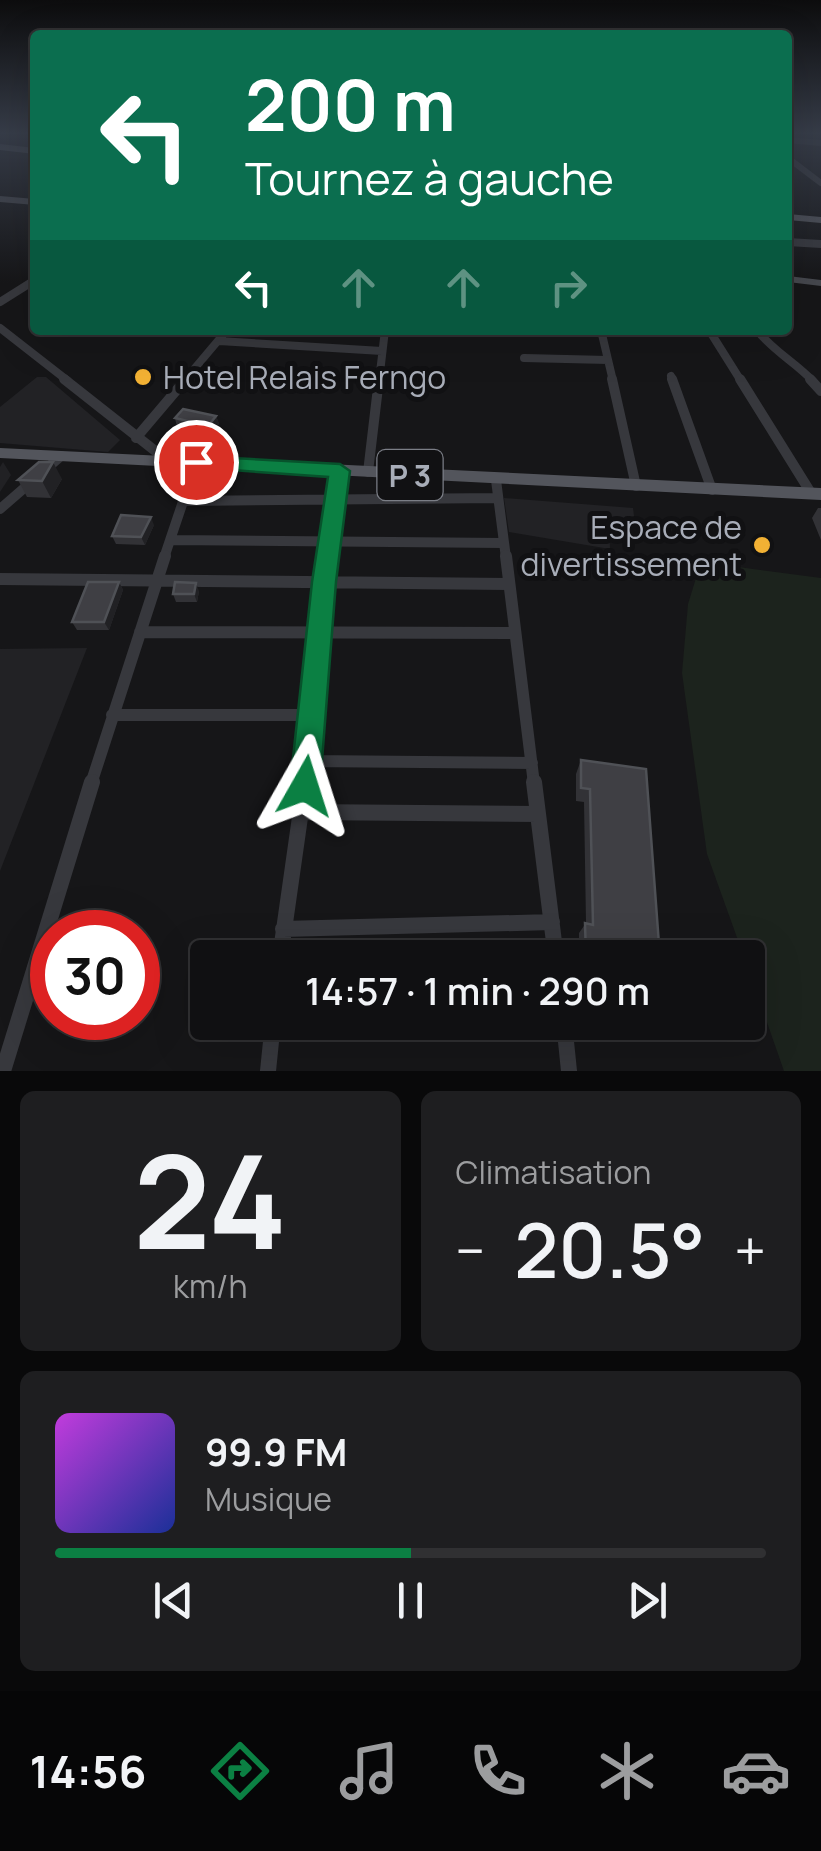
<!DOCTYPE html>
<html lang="fr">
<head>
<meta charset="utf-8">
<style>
	:root { --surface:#101012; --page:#1e1e20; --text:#f1f3f6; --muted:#9c9d9f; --line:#303032; --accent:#0b8043 }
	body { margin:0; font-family:Manrope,sans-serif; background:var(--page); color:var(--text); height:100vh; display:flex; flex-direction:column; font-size:38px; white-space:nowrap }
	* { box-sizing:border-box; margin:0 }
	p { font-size:32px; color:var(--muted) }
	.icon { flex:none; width:55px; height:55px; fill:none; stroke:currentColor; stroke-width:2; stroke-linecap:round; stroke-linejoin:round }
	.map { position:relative; height:1071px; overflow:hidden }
	.details { display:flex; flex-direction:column; gap:20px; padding:20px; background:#09090a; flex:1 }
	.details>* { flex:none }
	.top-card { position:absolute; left:30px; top:30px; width:762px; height:305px; border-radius:10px; box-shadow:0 10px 40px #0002,0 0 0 2px var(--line); background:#0b6e4f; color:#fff; overflow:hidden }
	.speed { position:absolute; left:30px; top:910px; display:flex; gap:20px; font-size:50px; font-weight:700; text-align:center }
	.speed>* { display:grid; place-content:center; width:130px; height:130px; border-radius:50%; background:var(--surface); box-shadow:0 10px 40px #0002,0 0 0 2px var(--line); line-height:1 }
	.speed .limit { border:15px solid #d22; background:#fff; color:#111 }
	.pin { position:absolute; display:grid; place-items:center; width:85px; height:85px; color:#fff; margin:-42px; border:5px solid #fff; border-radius:50%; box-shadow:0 2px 10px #0007 }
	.me { position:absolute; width:110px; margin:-55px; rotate:6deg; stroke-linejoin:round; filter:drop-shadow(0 0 8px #0008) }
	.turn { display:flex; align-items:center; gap:35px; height:210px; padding:0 50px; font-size:45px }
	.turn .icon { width:130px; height:130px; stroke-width:2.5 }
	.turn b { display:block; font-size:70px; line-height:85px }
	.lanes { display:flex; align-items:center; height:95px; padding:0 50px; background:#0003; justify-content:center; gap:50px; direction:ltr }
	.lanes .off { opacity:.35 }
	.big { font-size:75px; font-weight:600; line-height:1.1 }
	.details .tile { flex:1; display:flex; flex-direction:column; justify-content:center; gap:15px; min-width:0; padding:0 35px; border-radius:15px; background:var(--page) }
	.details .dial { align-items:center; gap:0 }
	.dial b { font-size:130px; line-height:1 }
	.song { display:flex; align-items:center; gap:30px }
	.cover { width:120px; height:120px; border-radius:15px; background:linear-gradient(135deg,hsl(290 70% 55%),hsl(230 70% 35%)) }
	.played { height:10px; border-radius:5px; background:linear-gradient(90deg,var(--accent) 50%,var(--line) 50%) }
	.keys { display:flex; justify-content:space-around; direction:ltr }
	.heat { display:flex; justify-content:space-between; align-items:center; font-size:55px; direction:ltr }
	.details .tiles { flex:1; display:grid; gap:20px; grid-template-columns:1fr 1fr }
	.tile:last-child { grid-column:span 2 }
	.trip { position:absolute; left:190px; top:940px; width:575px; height:100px; border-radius:10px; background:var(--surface); box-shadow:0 10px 40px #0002,0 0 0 2px var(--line); font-weight:600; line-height:100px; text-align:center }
	.menu { display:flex; height:160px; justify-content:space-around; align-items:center; background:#060607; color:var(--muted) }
	.menu .icon { width:70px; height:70px }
	.menu .active { color:var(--accent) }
	.menu b { font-size:45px; color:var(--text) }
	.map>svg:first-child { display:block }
	.built { fill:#222225 }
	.green { fill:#1c231d }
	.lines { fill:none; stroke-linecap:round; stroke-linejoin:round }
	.minor-far4 { stroke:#37383d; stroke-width:6 }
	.minor-far3 { stroke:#37383d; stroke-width:8 }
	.minor-far2 { stroke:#37383d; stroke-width:10 }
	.minor-far1 { stroke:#37383d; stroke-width:12 }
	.minor { stroke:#37383d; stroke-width:16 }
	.secondary { fill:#45474d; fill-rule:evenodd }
	.primary { fill:#53555c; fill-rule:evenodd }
	.wall { fill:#323236 }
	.shaded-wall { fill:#212124 }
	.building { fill:#3f3f44; stroke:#4f5156; stroke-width:2.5 }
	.route { fill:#0b8043; stroke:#07532c; stroke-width:2.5 }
	.poi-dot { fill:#f2b134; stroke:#111113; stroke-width:4 }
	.labels { text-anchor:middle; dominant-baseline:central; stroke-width:10; stroke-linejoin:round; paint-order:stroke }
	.shield { fill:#111113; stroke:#7b7e86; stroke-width:2.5 }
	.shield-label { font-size:30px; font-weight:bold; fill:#a8adb8 }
	.poi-label { font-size:32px; fill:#a8adb8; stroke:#111113; text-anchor:start }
</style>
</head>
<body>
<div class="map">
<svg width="821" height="1071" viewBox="0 0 821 1071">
	<rect width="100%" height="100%" fill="#161618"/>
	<path class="built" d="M37 377H46L120 440 108 452 0 443V407Z
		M504 498 633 508 635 524 609 523 610 549 509 532Z
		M87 648 0 871V649Z"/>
	<path class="green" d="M701 562 821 578V1071H784L748 968V958L744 957 707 854 682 673 688 604Z"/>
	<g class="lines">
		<path class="minor-far4" d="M788 140 821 143
			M788 158 821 183
			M788 242 801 243"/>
		<path class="minor-far3" d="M788 242 821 244
			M0 302 35 280
			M0 328 68 381
			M601 330 613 381
			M709 330 741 381
			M757 330C772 350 795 362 813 381
			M219 341 382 351
			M524 358 608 360
			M671 376 673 381
			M184 381 227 330
			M379 381 385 330"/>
		<path class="minor-far2" d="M64 379 168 461
			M612 379 636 486
			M672 379 712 490
			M740 379 811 493
			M810 379 821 391
			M136 438 186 379
			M368 472 379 379
			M496 480 506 558
			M184 501 497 498
			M0 509 61 456
			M171 540 503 543
			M164 558 196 463
			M327 558 340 471"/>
		<path class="minor-far1" d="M506 556 534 784
			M0 579 508 584
			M140 632 515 633
			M112 715H312
			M308 761 532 763
			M91 784 165 556
			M305 784 328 556"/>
		<path class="minor" d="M534 782 556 958
			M302 812 538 814
			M283 929 552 922
			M280 958 305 782
			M564 1022 569 1071
			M3 1071 92 782
			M268 1071 273 1022"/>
		<path class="secondary" d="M0 196 35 199V205L0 202Z
			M788 276 821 280V286L788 282Z"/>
		<path class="primary" d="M0 144 35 148V154L0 150Z
			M788 214 821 217V223L788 220Z
			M0 448 821 488V500L0 458Z"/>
	</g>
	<path class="wall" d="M216 416 219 424 211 434 177 427 175 418Z
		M62 479 51 498 27 497 18 480Z
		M818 508H821V540L812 518Z
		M154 525 145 545 116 544 112 536Z
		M119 582 123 590 109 630H77L72 622Z
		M199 591 197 602H176L173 594Z
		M581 760 660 958H579V933L586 923 584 802 576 801V774Z"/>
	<path class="shaded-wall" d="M216 416 219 424 211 434 208 426Z
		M3 462 11 475 0 492V467Z
		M53 462 62 479 51 498 42 481Z
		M151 517 154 525 145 545 141 537Z
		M119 582 123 590 109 630 104 622Z
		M196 583 199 591 197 602 194 594Z"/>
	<path class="building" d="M183 409 216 416 208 426 175 418Z
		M39 462H53L42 481 18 480Z
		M121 515 151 517 141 537 112 536Z
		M88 582H119L104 622H72Z
		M175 582 196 583 194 594H173Z
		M581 760 646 769 660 958H586L585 923 593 925 590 789 581 788Z"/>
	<linearGradient id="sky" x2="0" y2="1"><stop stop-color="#0c0c0d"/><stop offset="0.47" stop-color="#363c48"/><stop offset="1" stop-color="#363c48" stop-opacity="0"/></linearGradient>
	<rect width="821" height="283" fill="url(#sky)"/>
	<path class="route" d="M196 456 340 464 350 471 336 582 320 786 316 797 305 801 294 797 290 786 312 582 328 477 189 467 186 462Z"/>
	<g class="poi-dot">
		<circle cx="143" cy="377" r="10"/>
		<circle cx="762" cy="545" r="10"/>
	</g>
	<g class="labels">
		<rect class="shield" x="377.5" y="450" width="65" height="50" rx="8"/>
		<g class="shield-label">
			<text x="410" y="475">P 3</text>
		</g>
		<g class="poi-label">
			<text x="163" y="377">Hotel Relais Ferngo</text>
			<text x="742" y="527" text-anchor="end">Espace de<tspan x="742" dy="37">divertissement</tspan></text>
		</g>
	</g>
</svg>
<div class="speed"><div class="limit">30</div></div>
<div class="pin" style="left:196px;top:462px;background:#d93025"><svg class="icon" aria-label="arrive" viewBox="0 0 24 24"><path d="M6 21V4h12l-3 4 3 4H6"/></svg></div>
<svg class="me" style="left:305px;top:786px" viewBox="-20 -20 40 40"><path d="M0-17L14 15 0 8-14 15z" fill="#0b8043" stroke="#fff" stroke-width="4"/></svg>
<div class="trip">14:57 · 1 min · 290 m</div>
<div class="top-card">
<div class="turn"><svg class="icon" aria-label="left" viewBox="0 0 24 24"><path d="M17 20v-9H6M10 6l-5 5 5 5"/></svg><div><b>200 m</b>Tournez à gauche</div></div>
<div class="lanes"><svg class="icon" aria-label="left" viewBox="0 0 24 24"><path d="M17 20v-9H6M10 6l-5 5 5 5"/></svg><svg class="icon off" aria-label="ahead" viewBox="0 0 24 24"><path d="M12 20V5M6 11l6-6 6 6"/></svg><svg class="icon off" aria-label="ahead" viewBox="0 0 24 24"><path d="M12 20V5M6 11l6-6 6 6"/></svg><svg class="icon off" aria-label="right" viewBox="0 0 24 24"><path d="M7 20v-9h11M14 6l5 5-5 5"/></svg></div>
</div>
</div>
<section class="details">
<div class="tiles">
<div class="tile dial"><b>24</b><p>km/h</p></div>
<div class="tile"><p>Climatisation</p>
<div class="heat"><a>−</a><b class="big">20.5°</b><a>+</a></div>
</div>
<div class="tile">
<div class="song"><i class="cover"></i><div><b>99.9 FM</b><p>Musique</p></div></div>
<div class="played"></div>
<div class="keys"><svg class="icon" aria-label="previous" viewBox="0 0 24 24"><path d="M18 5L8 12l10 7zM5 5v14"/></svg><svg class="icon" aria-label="pause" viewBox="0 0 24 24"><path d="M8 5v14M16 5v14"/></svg><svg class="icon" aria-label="next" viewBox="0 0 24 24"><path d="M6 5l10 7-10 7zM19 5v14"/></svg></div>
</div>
</div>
</section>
<nav class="menu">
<b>14:56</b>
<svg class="icon active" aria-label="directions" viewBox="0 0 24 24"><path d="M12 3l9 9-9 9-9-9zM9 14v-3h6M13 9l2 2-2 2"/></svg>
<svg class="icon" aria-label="music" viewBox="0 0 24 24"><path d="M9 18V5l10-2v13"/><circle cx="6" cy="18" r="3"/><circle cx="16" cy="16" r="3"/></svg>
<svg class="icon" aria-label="phone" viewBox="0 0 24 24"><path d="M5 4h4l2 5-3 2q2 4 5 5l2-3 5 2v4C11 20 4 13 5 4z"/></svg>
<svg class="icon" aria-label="climate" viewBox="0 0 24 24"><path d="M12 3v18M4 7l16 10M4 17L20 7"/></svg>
<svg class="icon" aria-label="car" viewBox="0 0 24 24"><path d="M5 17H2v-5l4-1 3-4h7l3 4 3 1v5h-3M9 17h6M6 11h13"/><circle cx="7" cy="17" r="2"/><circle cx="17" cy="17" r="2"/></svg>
</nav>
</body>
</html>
